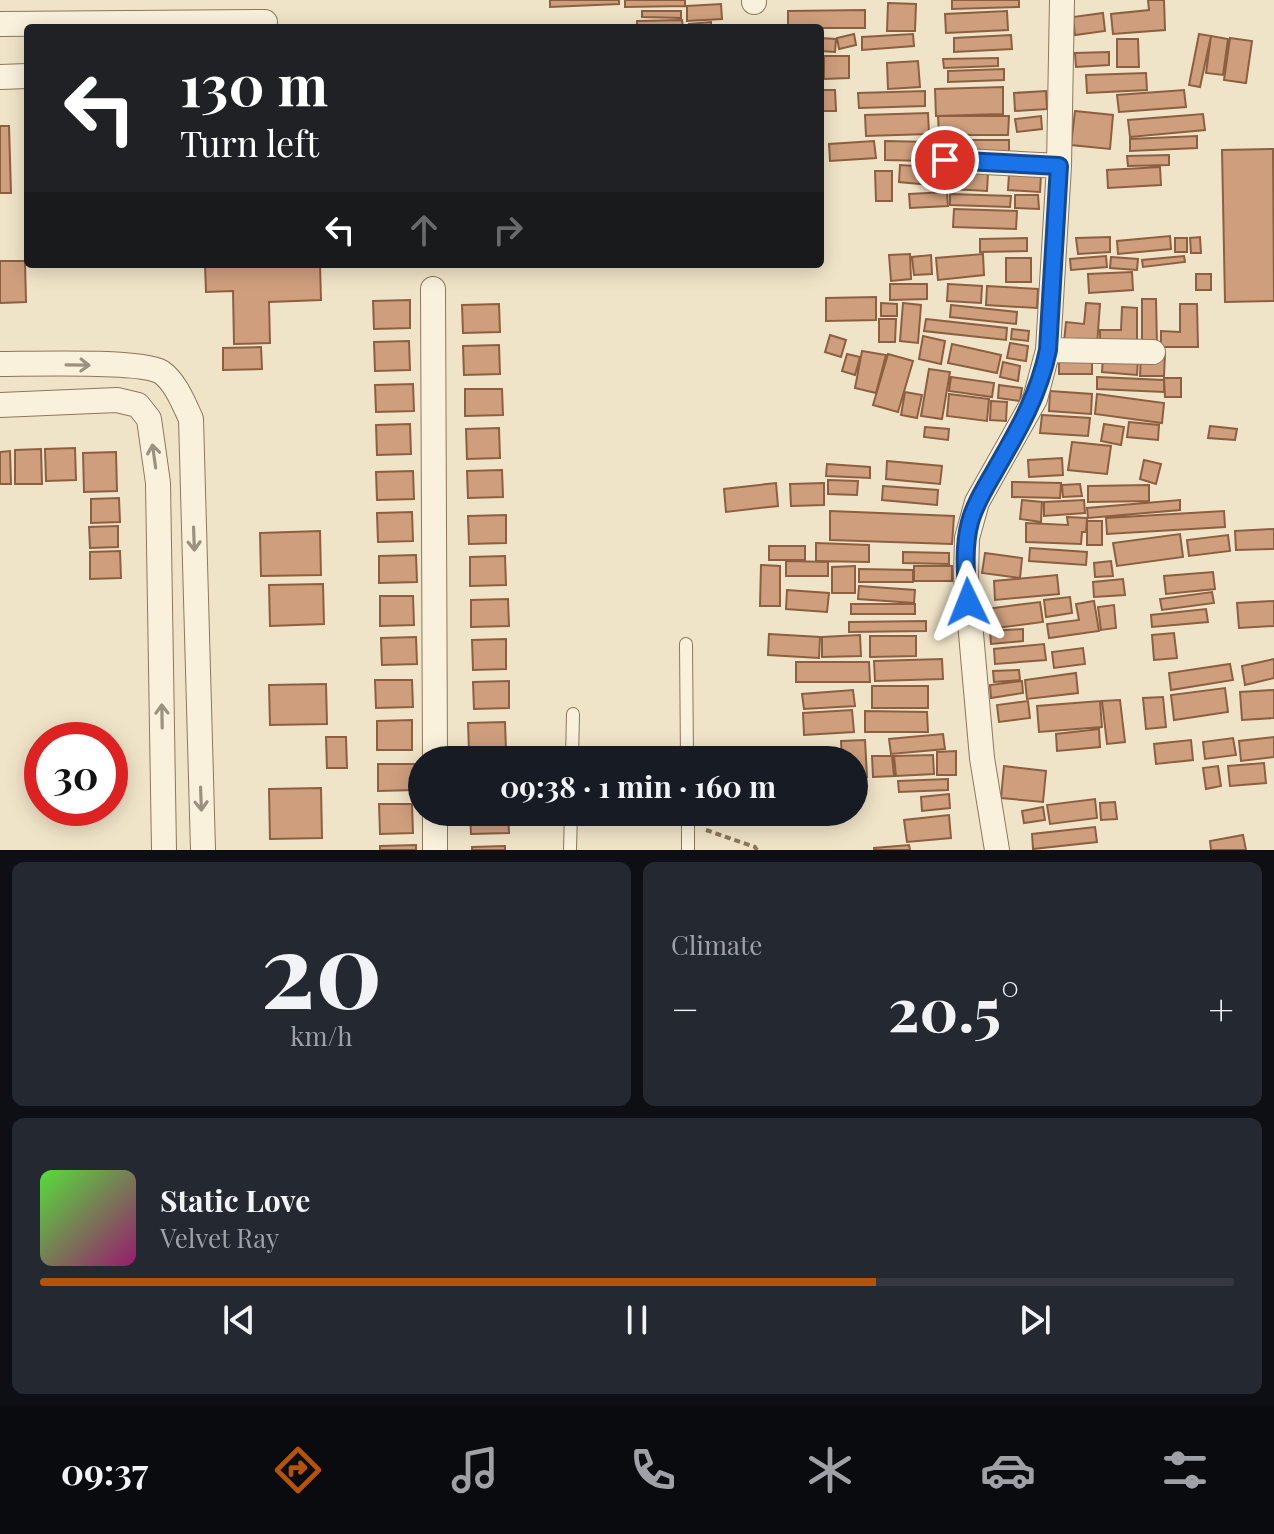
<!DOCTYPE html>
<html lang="en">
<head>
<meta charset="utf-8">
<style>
	:root { --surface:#171b24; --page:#242831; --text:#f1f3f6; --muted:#9ea1a6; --line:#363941; --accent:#b45309 }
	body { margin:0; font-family:"Playfair Display",serif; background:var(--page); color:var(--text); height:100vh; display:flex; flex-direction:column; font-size:30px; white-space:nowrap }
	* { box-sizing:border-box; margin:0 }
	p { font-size:26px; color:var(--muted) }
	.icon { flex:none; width:44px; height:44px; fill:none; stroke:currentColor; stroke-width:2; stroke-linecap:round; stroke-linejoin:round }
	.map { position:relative; height:850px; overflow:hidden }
	.side { display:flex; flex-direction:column; gap:12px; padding:12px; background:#0d0f14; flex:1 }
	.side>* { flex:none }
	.banner { position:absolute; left:24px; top:24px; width:800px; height:244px; border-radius:8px; box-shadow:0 4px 20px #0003; background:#202124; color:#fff; overflow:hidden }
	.speed { position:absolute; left:24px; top:722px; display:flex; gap:16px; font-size:40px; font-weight:700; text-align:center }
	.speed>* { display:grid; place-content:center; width:104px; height:104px; border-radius:50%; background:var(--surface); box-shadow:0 4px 20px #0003; line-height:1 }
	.speed .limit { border:12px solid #d22; background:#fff; color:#111 }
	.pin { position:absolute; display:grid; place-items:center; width:68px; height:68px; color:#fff; margin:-34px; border:4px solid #fff; border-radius:50%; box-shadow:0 2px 8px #0007 }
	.me { position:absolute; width:88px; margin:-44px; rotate:358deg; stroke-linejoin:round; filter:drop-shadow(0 0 6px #0008) }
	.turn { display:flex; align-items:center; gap:28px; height:168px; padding:0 24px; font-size:36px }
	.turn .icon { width:104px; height:104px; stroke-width:2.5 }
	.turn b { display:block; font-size:56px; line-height:68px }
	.lanes { display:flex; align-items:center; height:76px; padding:0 24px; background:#0003; justify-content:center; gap:40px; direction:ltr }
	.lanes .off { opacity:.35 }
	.big { font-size:60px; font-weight:700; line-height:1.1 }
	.side .card { flex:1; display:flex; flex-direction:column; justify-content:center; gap:12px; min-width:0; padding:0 28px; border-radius:12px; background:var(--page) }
	.side .dial { align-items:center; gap:0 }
	.dial b { font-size:104px; line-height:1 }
	.song { display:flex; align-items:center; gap:24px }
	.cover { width:96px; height:96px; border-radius:12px; background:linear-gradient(135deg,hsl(110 70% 55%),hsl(320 70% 35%)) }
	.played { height:8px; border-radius:4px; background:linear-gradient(90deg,var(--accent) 70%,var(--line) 70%) }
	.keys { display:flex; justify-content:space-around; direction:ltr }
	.heat { display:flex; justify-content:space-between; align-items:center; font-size:44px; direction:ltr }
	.side .tiles { flex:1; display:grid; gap:12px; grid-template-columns:1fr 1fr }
	.card:last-child { grid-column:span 2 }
	.trip { position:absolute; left:408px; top:746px; width:460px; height:80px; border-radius:40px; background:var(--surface); box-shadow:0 4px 20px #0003; font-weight:700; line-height:80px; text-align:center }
	.menu { display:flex; height:128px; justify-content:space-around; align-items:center; background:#090b0e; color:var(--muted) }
	.menu .icon { width:56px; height:56px }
	.menu .on { color:var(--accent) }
	.menu b { font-size:36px; color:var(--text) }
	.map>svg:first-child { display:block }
	.building { fill:#cf9f7d; stroke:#8d5f41; stroke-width:2 }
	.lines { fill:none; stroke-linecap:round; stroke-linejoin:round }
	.service-casing { stroke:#8d765c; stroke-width:14 }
	.minor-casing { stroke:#8d765c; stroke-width:26 }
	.path { stroke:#8d765c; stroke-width:4; stroke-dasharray:6 4; stroke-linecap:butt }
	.service { stroke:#faf1dc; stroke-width:12 }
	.minor { stroke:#faf1dc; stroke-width:24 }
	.oneway { stroke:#9c907e }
	.route-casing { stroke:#114b97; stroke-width:20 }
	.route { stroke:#1a73e8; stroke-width:14 }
</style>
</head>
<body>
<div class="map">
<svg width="1274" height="850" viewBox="0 0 1274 850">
	<rect width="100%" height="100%" fill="#f0e4c8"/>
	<path class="building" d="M550 0H619V4L550 7Z
		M625 0H685V6L625 7Z
		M952 0H1019V7L952 9Z
		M1148 0H1164L1165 30 1113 34 1111 14 1149 10Z
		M888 3 916 4 915 31H887Z
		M721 4 722 19 687 21V6Z
		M865 10V28H788V11Z
		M642 11H681V18L642 17Z
		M1007 11 1008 30 946 33 945 14Z
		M1103 13 1105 31 1075 35 1073 17Z
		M682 20 683 28H637V21Z
		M711 22V28H689V24Z
		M854 34 856 45 839 49 837 38Z
		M913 34 914 46 862 50V37Z
		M1199 34 1211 36 1200 87 1189 85Z
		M1011 35 1012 49 954 52V38Z
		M1211 36 1228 39 1223 75 1206 73Z
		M820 38 836 39 835 52 820 51Z
		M1230 38 1252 41 1246 83 1224 80Z
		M1117 39H1138L1139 67H1117Z
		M1109 52V65L1076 67 1075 53Z
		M824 56H849V78L824 79Z
		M998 58V66L944 68 943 59Z
		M918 61 920 87 888 89 887 63Z
		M1004 69V80L948 82V71Z
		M1146 73 1147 90 1087 93 1086 75Z
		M1003 87V114L936 116 935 89Z
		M820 90H835L836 111H820Z
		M1184 90 1186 107 1119 112 1117 95Z
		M925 91V106L859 108 858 93Z
		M1046 91 1047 109 1015 111 1014 93Z
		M1075 111 1113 115 1110 149 1071 145Z
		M928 113 929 134 866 136 865 115Z
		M1203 114 1205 130 1130 137 1128 120Z
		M938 116H1009L1008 135H939Z
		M1041 116 1042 129 1017 132 1015 119Z
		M0 126H9L11 193H0Z
		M1197 136V148L1130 151V139Z
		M959 140H1009V154L959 155Z
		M874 141 876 158 830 161 829 144Z
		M885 141 931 142 930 161 885 160Z
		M1273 149 1274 301 1225 302 1222 150Z
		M1169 155V165L1128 166 1127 156Z
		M900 165 942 168 941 186 899 182Z
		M1160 167 1161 185 1108 188 1107 170Z
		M953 170 988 173 987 191 952 189Z
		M875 171H892V201H876Z
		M1009 173 1041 175 1040 192 1008 190Z
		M947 192 948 206 910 208 909 194Z
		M950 194 1011 196 1010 207 950 205Z
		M1015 195H1038L1039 209 1015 208Z
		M954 209 1017 211 1016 229 953 227Z
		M1170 236 1171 249 1118 254 1117 241Z
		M1110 237V252L1078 254 1076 238Z
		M1200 237 1201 253H1191L1190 238Z
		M1027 238V251L980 252V239Z
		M1175 238H1187V252H1175Z
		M910 254 911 279 891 281 889 255Z
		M983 254 984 275 938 280 936 258Z
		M931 255 932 274 914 275 912 257Z
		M1106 256 1107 267 1071 270 1070 259Z
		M1184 256 1185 262 1143 267 1142 260Z
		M1111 257 1138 259 1137 270 1110 268Z
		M1006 258H1031V282H1006Z
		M0 261H25L26 302 0 303Z
		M205 264H320L321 300 269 302 270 343 234 344 233 291 206 292Z
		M1132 272 1133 290 1089 293 1088 274Z
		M1196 274H1211V290H1196Z
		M890 284H927V299L890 300Z
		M948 284 982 286 981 303 947 301Z
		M987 286 1038 289 1037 308 986 305Z
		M876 297V320L826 321V298Z
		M1142 299H1156L1157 345H1142Z
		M410 300V328L374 329 373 301Z
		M881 303 897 304V316H881Z
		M903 303 921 305 918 343 900 341Z
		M1086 303 1100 304 1097 345 1064 343 1066 322 1084 324Z
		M499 304 500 332 463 333 462 305Z
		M1180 304H1197L1198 347H1161V331L1180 332Z
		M951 305 1017 312 1016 324 950 317Z
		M1122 307 1137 308V341L1100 346V330H1121Z
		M879 319H896L895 342H879Z
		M926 319 1007 328 1006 340 924 331Z
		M1012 329 1029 331 1028 341 1011 339Z
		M830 335 846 340 841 357 825 352Z
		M923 336 945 341 941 364 919 359Z
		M409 341 410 370 375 371 374 342Z
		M1010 343 1028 346 1026 361 1007 358Z
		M952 344 1001 355 997 373 948 363Z
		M499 345 500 374 464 375 463 346Z
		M261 347 262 369 223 370V348Z
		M862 351 886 355 876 393 855 388Z
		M847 354 860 357 855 375 842 371Z
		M888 354 913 361 898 412 873 405Z
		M1092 354V374H1059V355Z
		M1141 354H1165L1164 376H1140Z
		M1103 356 1138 359 1137 375 1102 372Z
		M1003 362 1020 366 1018 381 1000 377Z
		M929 369 950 372 942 419 921 416Z
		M951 377 994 383 992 397 949 391Z
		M1097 377 1164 380V392L1097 389Z
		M1164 378H1181V397H1165Z
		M413 384 414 411 376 412 375 385Z
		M999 385 1022 388 1020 401 998 398Z
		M465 389H502L503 415 465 416Z
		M1050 391 1092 394 1091 414 1049 411Z
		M905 392 922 395 917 418 901 415Z
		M949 394 989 399 987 421 947 416Z
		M1097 394 1164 403 1162 423 1095 414Z
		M991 401 1007 402 1006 421 990 420Z
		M1042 415 1090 418 1088 436 1040 433Z
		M1129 422 1159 425 1158 440 1127 437Z
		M410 424 411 454 377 455 376 425Z
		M1104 424 1124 427 1121 445 1101 441Z
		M1210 426 1237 429 1235 440 1208 438Z
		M925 427 949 429 948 440 924 437Z
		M499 428 500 458 467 459 466 429Z
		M1072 442 1111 446 1107 474 1068 470Z
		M75 448 76 480 46 481 45 449Z
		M41 449 42 484H15V450Z
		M10 451 11 484H0V452Z
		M116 452 117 491 84 492 83 453Z
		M1062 458 1063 475 1029 477 1028 460Z
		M1144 460 1161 464 1156 484 1140 479Z
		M887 461 942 466 940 484 886 479Z
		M827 464 870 467V478L826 476Z
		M502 470 503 497 468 498 467 471Z
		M413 471 414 499 377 500 376 472Z
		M828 480 858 481 857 495 828 494Z
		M1012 482 1061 483 1060 498 1012 497Z
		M776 483 778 506 726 512 724 489Z
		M824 483V505L791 506 790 484Z
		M1080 484 1082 496 1063 497 1062 485Z
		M1149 485V501L1088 502V486Z
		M883 486 938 490 937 505 882 500Z
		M119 498 120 522 91 523V499Z
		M1022 500 1042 502 1041 522 1020 519Z
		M1084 500 1085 513 1044 516V502Z
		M1180 500V510L1088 518 1087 508Z
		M830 511 954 516 952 544 830 540Z
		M1224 511 1225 527 1107 534 1106 518Z
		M412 512 413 541 378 542 377 513Z
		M506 515V543L469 544 468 516Z
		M1067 517 1087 518 1086 532H1082L1081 544 1026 542V523L1068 525Z
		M1087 521H1102V545H1087Z
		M118 526V547L90 548 89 527Z
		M1274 529V549L1236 550 1235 531Z
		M320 531 321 575 261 576 260 533Z
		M1180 534 1183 557 1117 566 1113 543Z
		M1228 535 1230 551 1189 556 1187 540Z
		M816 543 869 545V562L816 561Z
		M769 546H805V560H769Z
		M1030 548 1087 552 1086 565 1029 561Z
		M120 551 121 578 90 579V552Z
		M903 552 949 553V564L903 563Z
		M985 553 1022 558 1020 578 982 573Z
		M416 555 417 582 379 583V556Z
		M505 556 506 585 470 586V557Z
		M786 561 828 562V576H786Z
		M1111 561 1113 576 1095 577 1094 563Z
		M761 565 780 566V606H760Z
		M855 566V593H832V567Z
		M914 566H952V581H914Z
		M859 569 913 570V582H859Z
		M1213 572 1215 589 1166 594 1164 576Z
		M1057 575 1059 594 995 600 994 581Z
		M1123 579 1125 595 1094 597 1093 582Z
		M323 584 324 624 270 626 269 585Z
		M859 586 915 590 914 603 858 599Z
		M787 590 829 593 827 612 786 609Z
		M1212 592 1214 603 1162 610 1160 599Z
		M380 596H413L414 625 380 626Z
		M1070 597 1072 613 1046 617 1044 600Z
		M508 599 509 626 471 627V600Z
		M1094 601 1099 631 1049 638 1047 624 1079 620 1076 604Z
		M1274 601V626L1239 628 1237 603Z
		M1040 602 1043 622 989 629 986 609Z
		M851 604H915V614H851Z
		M1114 605 1116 628 1101 630 1098 607Z
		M1206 609 1208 622 1152 627 1151 615Z
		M926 621V631L849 632V622Z
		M1023 629V641L991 644 990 631Z
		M1174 633 1177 658 1154 660 1152 635Z
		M769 634 820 637 819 658 768 655Z
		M860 635 861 656 822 657V637Z
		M870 636H916V656L870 657Z
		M416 637 417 664 382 665 381 638Z
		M506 639V669L473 670 472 640Z
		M1044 644 1046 660 995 664 994 649Z
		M1083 648 1085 664 1054 668 1052 652Z
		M942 659 943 679 875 681 874 661Z
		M1274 659V678L1245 685 1242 666Z
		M796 662H869L870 682H796Z
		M1230 664 1233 680 1171 690 1169 673Z
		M1019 670 1020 680 994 682 993 671Z
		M1076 673 1078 693 1027 699 1025 680Z
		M375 680H412L413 707 376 708Z
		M509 681V708L474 709 473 682Z
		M1022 681 1023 693 991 698 990 685Z
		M326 684 327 724 270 725 269 685Z
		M872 686H928V708H872Z
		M1225 688 1228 712 1174 720 1171 695Z
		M853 690 855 706 804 709 802 694Z
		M1274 690V718L1242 720 1240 692Z
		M1163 697 1166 727 1146 729 1143 698Z
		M1120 700 1125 742 1107 744 1102 701Z
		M1028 701 1030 718 999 722 997 705Z
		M1100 701 1102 727 1039 732 1037 706Z
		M852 710 854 732 804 735 803 713Z
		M865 711 927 712 928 732H865Z
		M412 720V750H377V721Z
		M505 722 506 750 469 751 468 723Z
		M1099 729 1100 747 1057 751 1056 734Z
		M943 734 945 749 891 754 889 739Z
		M326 737H346L347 768H327Z
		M1274 737V757L1241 761 1239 741Z
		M1233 738 1236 755 1205 759 1203 742Z
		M865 740 867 777 854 778V760H842L841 741Z
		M1191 740 1193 760 1156 764 1154 744Z
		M956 751V775H937V752Z
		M933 755 934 774 896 776 894 756Z
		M872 756H892L894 776 873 777Z
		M1264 763 1266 783 1230 786 1228 766Z
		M378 764H415L416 790 378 791Z
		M1004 766 1046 771 1043 802 1001 798Z
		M1218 766 1221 786 1206 789 1203 768Z
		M948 779V790L899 792 898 781Z
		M321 788 322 838 270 839 269 789Z
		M949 794 950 808 922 811 921 797Z
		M1095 799 1097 818 1050 824 1047 805Z
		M1115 802 1117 819 1101 820 1100 803Z
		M379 804H412L413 833 380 834Z
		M1043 807 1045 820 1024 823 1022 811Z
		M470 812H508L509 833 471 834Z
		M949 815 951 838 907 842 904 820Z
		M1095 827 1097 842 1033 849 1032 834Z
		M1243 835 1246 850H1211L1210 841Z
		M416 845V850H380V846Z
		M909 845 910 850H874V848Z
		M505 846V850H472V847Z"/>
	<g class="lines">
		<g class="service-casing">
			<path id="service" d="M686 644 687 760
				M572 760 573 714
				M570 850 571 812
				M688 850V812"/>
		</g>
		<g class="minor-casing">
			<path id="minor" d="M754 2V0
				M0 24 265 22
				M0 77 28 76
				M945 160 1059 166
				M433 289 435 760
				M1048 350 1153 352
				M0 364C29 364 141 360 161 372 175 381 184 404 191 419L203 850
				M0 405 117 400 138 405 149 419 158 483 164 850
				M435 812V850
				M997 850 982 758 966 577 967 538 977 502 1035 399 1048 350 1059 166 1062 0"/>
		</g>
		<path class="path" d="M706 830 755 847 757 850"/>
		<use href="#service" class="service"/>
		<use href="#minor" class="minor"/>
	</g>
	<defs><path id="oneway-shaft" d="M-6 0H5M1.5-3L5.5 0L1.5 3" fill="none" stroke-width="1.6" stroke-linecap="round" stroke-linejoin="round" transform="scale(2)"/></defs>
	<g class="oneway">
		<use href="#oneway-shaft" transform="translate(78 365) rotate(1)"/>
		<use href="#oneway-shaft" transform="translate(154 456) rotate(-98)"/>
		<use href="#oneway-shaft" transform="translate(194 539) rotate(88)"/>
		<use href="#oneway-shaft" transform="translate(162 716) rotate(-91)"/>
		<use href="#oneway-shaft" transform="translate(201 799) rotate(88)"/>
	</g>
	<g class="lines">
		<g class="route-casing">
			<path id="route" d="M945 160 1059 166 1048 350C1039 394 1019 429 997 467 987 485 975 503 970 522 963 548 966 576 968 602"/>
		</g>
		<use href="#route" class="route"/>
	</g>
</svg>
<div class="speed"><div class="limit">30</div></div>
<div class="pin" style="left:945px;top:160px;background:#d93025"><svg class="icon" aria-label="arrive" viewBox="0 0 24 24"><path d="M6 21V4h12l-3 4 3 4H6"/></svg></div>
<svg class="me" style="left:968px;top:602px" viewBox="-20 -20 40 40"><path d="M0-17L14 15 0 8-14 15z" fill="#1a73e8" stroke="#fff" stroke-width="4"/></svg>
<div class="trip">09:38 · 1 min · 160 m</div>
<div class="banner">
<div class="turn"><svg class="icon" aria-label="left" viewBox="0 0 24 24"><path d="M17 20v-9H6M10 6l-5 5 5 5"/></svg><div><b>130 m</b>Turn left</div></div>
<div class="lanes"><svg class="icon" aria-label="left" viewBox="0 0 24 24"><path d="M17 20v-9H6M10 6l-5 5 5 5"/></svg><svg class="icon off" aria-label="ahead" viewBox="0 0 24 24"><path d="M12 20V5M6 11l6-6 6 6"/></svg><svg class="icon off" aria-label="right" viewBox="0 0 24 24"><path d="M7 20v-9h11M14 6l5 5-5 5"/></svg></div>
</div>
</div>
<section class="side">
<div class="tiles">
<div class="card dial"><b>20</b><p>km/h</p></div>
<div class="card"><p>Climate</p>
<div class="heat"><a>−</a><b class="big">20.5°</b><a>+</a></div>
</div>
<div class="card">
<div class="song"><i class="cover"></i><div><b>Static Love</b><p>Velvet Ray</p></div></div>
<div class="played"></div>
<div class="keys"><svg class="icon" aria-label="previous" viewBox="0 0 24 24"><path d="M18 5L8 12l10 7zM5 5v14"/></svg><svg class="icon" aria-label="pause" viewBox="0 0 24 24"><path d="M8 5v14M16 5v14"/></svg><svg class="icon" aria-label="next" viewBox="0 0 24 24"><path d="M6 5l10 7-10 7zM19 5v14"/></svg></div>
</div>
</div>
</section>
<nav class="menu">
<b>09:37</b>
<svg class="icon on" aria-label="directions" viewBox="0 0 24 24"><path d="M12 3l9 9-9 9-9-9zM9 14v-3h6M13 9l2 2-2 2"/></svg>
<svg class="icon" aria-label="music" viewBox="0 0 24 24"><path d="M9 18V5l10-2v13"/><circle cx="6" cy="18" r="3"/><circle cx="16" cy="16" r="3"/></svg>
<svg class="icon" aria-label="phone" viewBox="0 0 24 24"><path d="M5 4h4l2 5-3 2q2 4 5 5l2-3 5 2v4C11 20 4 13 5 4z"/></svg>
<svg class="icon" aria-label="climate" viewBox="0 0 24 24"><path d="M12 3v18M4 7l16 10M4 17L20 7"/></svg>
<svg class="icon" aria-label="car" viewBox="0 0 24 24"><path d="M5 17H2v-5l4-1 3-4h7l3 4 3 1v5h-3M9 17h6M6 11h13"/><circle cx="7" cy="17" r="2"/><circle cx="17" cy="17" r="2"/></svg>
<svg class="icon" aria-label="filters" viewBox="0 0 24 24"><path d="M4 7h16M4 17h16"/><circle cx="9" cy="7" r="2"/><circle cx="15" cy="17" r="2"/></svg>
</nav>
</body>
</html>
